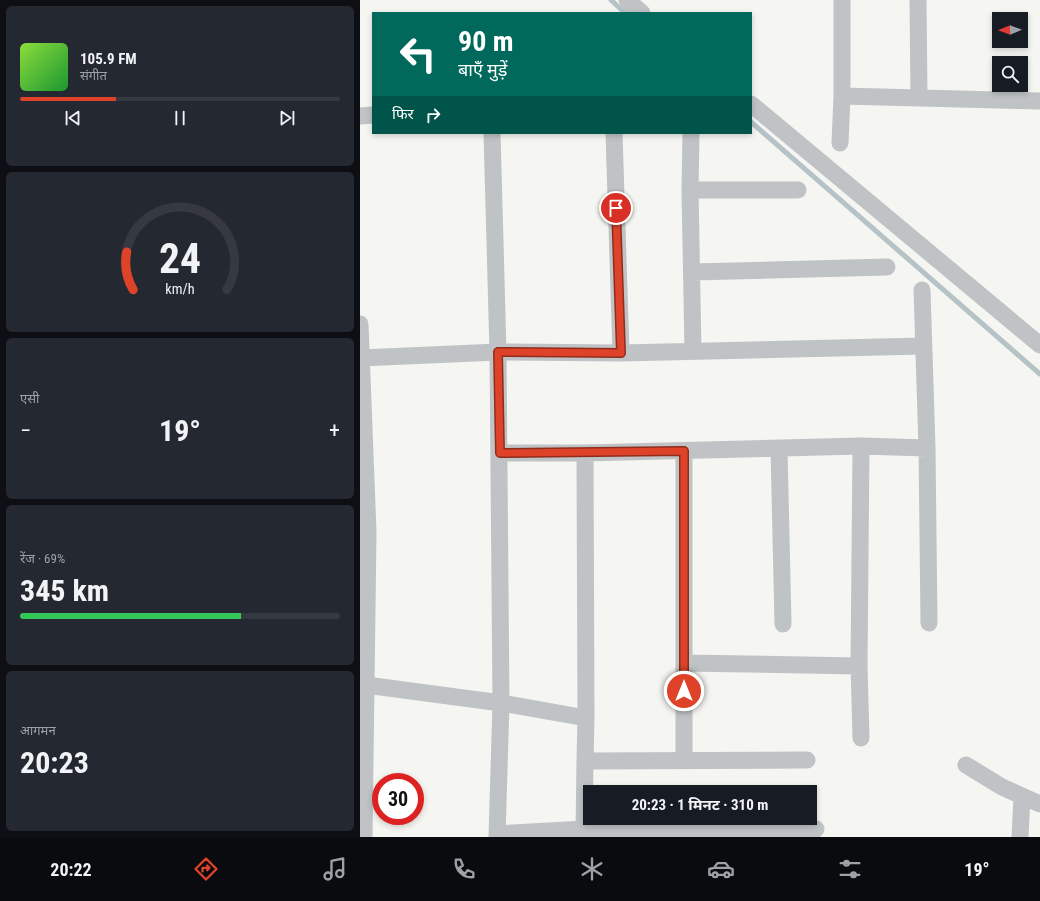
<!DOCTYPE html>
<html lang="hi">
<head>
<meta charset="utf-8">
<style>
	:root { --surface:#171b24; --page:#242831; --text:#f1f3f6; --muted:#9ea1a6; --line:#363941; --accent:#de4329 }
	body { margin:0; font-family:"Roboto Condensed","Noto Sans Devanagari",sans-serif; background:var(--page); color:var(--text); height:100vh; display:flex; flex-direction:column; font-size:15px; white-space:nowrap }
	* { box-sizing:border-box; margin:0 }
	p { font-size:13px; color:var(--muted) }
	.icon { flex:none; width:22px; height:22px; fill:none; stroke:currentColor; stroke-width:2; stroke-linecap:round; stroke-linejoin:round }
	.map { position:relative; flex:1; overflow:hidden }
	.panel { display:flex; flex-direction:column; gap:6px; padding:6px; background:#0d0f14; width:360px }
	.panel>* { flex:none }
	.banner { position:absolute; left:12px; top:12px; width:380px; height:122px; border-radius:0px; box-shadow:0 2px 6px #0003; background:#00695c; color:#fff; overflow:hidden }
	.needle { width:26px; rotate:269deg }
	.fabs { position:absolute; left:632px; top:12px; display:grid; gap:8px }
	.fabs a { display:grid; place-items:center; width:36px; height:36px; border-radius:0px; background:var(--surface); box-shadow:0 2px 6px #0003; font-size:20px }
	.speed { position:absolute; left:12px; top:773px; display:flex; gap:8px; font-size:20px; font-weight:700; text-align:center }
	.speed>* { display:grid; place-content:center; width:52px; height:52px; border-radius:50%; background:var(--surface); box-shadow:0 2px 6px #0003; line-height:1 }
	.speed .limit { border:6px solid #d22; background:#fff; color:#111 }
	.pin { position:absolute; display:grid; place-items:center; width:34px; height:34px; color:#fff; margin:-17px; border:2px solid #fff; border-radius:50%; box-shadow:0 1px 4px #0007 }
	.me { position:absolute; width:44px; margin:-22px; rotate:0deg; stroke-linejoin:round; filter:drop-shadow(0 0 3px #0008) }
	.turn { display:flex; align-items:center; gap:14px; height:84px; padding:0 20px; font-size:18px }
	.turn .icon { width:52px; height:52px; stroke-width:2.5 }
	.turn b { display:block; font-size:28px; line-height:34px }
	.then { display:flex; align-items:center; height:38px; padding:0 20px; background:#0003; gap:8px; font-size:15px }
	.big { font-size:30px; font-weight:700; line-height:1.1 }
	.panel .tile { flex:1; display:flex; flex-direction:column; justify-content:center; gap:6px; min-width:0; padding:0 14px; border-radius:6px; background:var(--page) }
	.panel .dial { align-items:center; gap:0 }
	.dial svg { height:104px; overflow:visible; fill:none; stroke:var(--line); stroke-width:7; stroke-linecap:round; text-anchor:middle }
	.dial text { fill:var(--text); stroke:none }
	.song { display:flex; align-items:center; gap:12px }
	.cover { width:48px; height:48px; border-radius:6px; background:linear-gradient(135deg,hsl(90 70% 55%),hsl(130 70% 35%)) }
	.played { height:4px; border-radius:2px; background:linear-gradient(90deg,var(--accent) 30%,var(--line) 30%) }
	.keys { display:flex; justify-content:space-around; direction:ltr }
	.heat { display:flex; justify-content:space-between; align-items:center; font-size:22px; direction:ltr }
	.charge { height:6px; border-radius:3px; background:linear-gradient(90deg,#34c759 69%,var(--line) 0) }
	.trip { position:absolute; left:223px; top:785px; width:234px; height:40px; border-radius:0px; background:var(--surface); box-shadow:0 2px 6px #0003; font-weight:700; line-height:40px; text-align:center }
	.tabs { display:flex; height:64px; justify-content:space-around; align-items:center; background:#090b0e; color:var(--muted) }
	.tabs .icon { width:28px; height:28px }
	.tabs .selected { color:var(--accent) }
	.tabs b { font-size:18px; color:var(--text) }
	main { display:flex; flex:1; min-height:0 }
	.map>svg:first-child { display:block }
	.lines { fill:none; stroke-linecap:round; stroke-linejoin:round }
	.stream { stroke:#b5c3c6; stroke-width:5 }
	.minor { stroke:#bfc3c6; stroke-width:17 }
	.route-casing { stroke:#902c1b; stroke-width:10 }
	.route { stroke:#de4329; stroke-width:7 }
</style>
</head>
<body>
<main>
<section class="panel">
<div class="tile">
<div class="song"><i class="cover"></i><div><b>105.9 FM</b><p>संगीत</p></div></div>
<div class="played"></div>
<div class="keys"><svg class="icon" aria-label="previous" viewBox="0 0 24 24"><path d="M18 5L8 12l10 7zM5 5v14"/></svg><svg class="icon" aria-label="pause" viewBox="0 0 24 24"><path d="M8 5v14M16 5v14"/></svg><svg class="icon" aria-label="next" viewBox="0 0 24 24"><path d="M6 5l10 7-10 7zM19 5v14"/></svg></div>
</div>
<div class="tile dial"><svg viewBox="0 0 100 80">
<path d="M14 69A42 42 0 1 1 86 69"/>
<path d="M14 69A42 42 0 0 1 9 40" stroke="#de4329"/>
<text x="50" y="56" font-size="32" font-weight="700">24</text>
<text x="50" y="72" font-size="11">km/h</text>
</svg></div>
<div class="tile"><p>एसी</p>
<div class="heat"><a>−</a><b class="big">19°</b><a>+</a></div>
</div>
<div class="tile"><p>रेंज · 69%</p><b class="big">345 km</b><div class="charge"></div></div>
<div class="tile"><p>आगमन</p><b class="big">20:23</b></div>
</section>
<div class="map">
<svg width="680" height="837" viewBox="0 0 680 837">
	<rect width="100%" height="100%" fill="#f5f5f2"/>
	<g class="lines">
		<path class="stream" d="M251 0 265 13
			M391 122 680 374"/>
		<path class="minor" d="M267 0 282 13
			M558 0 559 98
			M482 96 680 101
			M391 104 680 345
			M0 116 13 115
			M132 133 138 352 141 703 137 837
			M254 133 261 353
			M331 133 330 190 333 351
			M480 143 482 96V0
			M330 190H438
			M332 272 527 267
			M562 290 567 448
			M0 324 8 532 4 837
			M0 358 138 352 261 353 563 346
			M419 449 423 624
			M140 453H225L501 446 567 448 569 623
			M324 663 499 666
			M6 685 141 703 226 718 225 453
			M226 718 225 761 447 760
			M501 738 499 666 501 446
			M324 760V451
			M606 765 642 787 680 804
			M224 829 225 761
			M137 834 224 829H456
			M660 837 662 796"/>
	</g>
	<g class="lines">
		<g class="route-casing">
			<path id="route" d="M256 208 261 353 138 352 140 453 324 451V691"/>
		</g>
		<use href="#route" class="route"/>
	</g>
</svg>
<div class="fabs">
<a><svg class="needle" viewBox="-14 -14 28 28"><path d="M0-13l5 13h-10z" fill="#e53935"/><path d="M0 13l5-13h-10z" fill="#9ea1a6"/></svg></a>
<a><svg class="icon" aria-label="search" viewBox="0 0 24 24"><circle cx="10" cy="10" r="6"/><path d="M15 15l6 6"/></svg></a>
</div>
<div class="speed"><div class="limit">30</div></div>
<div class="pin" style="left:256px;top:208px;background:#d93025"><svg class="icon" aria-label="arrive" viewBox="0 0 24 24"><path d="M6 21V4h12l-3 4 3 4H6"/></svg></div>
<svg class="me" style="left:324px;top:691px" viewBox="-20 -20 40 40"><circle r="17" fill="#de4329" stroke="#fff" stroke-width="3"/><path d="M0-11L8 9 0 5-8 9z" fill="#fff"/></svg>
<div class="trip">20:23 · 1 मिनट · 310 m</div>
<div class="banner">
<div class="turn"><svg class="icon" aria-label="left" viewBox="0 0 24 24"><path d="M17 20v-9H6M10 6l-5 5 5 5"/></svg><div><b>90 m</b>बाएँ मुड़ें</div></div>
<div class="then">फिर<svg class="icon" aria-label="right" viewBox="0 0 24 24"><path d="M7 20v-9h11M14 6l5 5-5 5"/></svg></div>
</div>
</div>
</main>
<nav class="tabs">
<b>20:22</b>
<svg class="icon selected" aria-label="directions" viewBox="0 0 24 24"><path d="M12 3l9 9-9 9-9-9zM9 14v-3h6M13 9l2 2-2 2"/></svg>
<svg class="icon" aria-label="music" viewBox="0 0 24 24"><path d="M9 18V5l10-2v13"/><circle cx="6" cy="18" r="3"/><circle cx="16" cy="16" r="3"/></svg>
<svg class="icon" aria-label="phone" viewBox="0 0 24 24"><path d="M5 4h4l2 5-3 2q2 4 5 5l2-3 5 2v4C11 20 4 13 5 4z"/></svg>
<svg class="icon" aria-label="climate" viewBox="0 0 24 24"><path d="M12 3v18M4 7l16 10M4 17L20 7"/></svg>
<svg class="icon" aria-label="car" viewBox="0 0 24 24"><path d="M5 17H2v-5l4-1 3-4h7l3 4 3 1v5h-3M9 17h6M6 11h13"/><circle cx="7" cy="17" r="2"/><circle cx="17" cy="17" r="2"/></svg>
<svg class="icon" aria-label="filters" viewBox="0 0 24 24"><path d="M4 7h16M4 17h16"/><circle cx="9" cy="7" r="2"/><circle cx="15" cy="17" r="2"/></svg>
<b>19°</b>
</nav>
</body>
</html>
